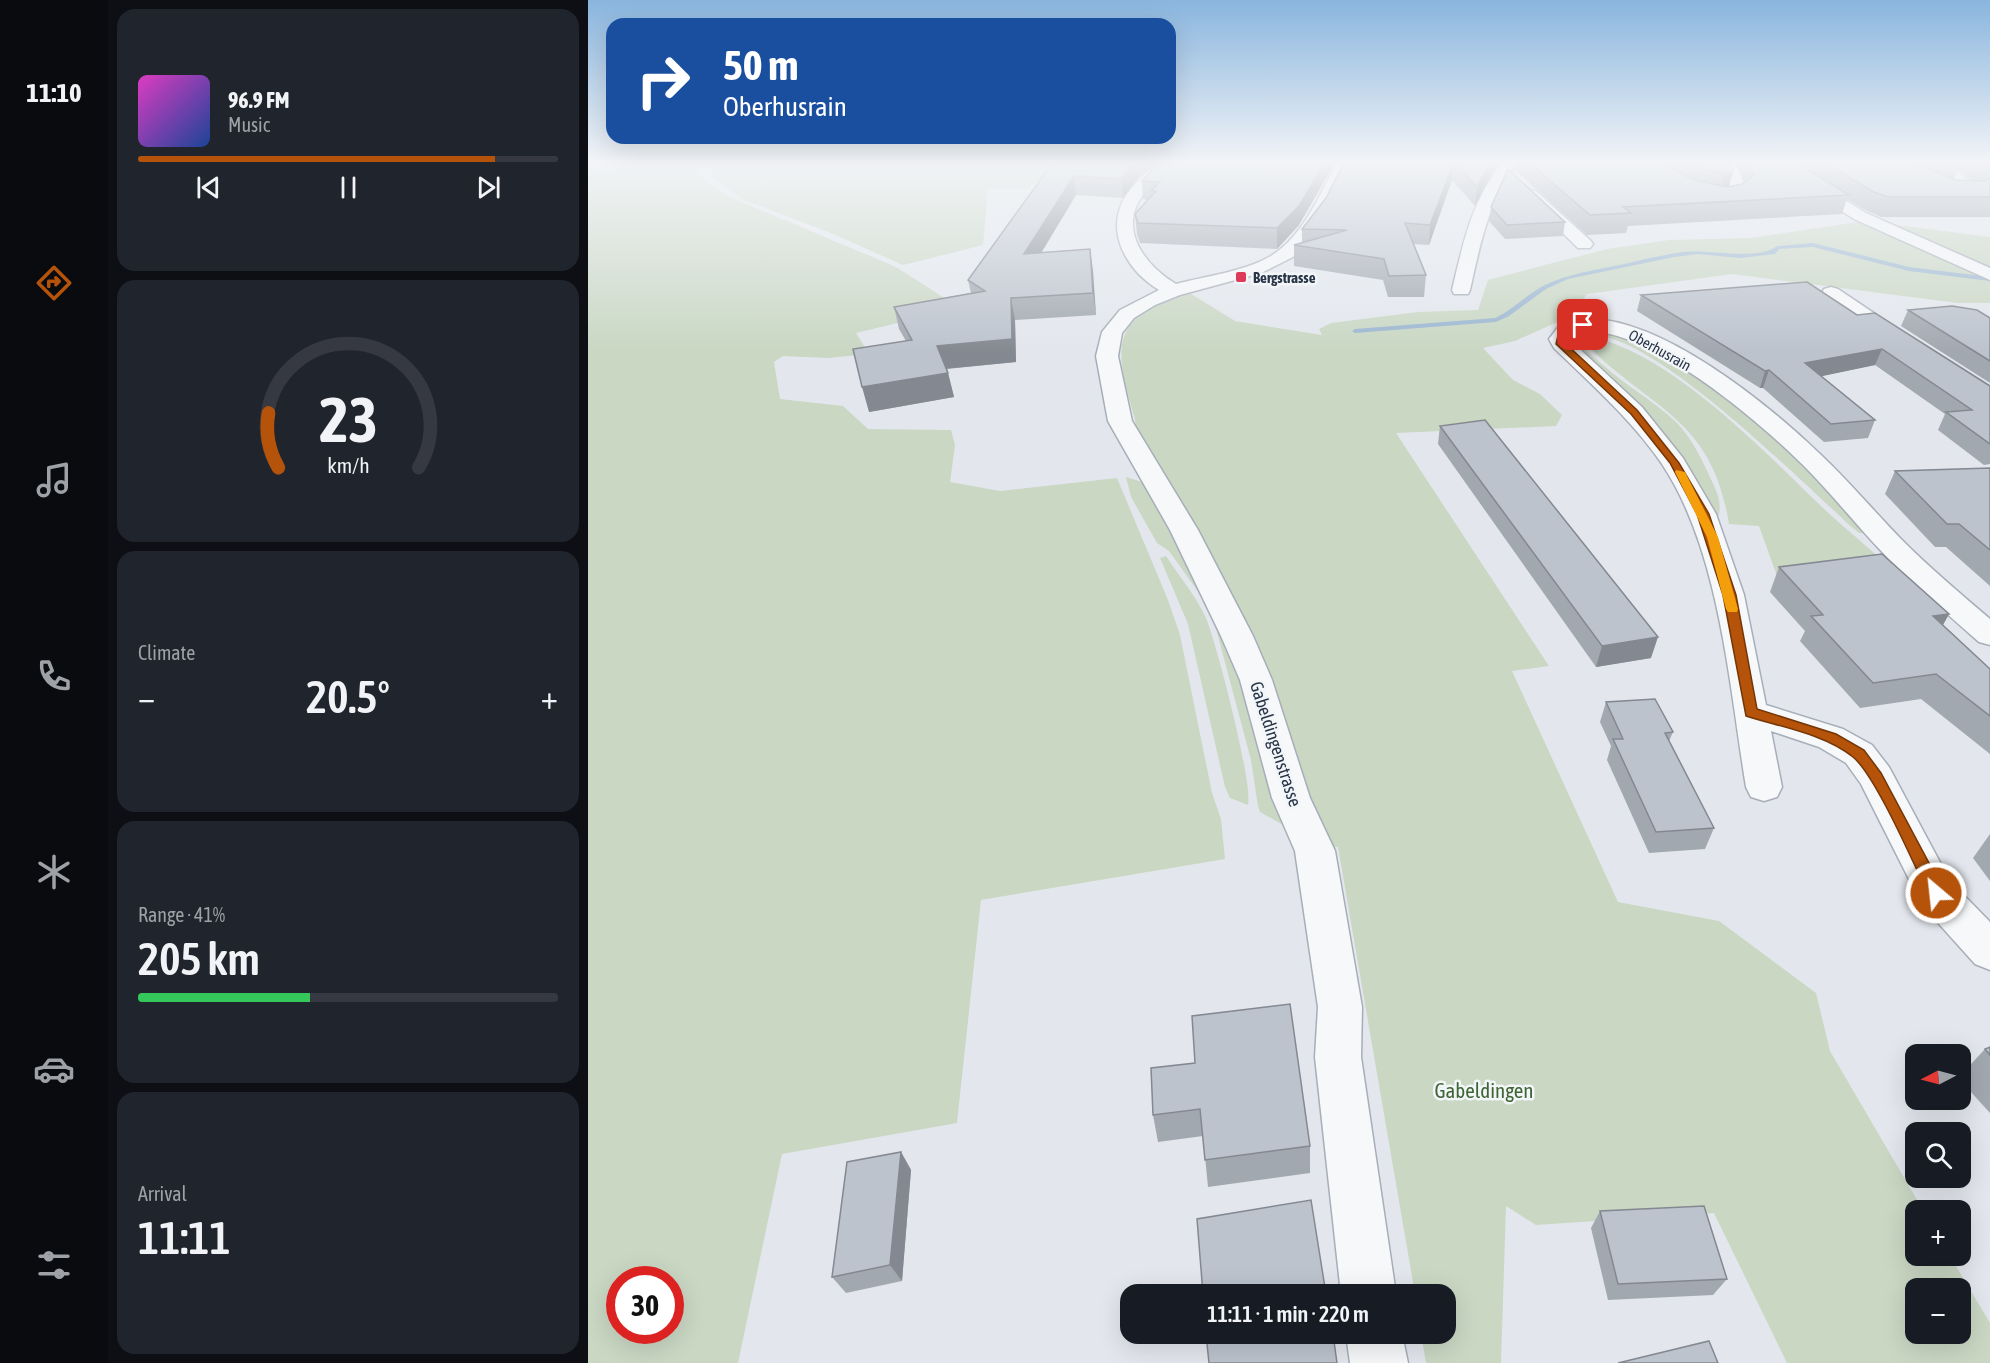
<!DOCTYPE html>
<html lang="en">
<head>
<meta charset="utf-8">
<style>
	:root { --surface:#171b24; --page:#20242c; --text:#f1f3f6; --muted:#9ea1a6; --line:#363941; --accent:#b45309 }
	body { margin:0; font-family:"Asap Condensed",sans-serif; background:var(--page); color:var(--text); height:100vh; display:flex; flex-direction:column; font-size:22px; white-space:nowrap }
	* { box-sizing:border-box; margin:0 }
	p { font-size:20px; color:var(--muted) }
	.icon { flex:none; width:33px; height:33px; fill:none; stroke:currentColor; stroke-width:2; stroke-linecap:round; stroke-linejoin:round }
	.map { position:relative; flex:1; overflow:hidden }
	.panel { display:flex; flex-direction:column; gap:9px; padding:9px; background:#0d0f14; width:480px }
	.panel>* { flex:none }
	.banner { position:absolute; left:18px; top:18px; width:570px; height:126px; border-radius:18px; box-shadow:0 6px 24px #0002; background:#1a4fa0; color:#fff; overflow:hidden }
	.needle { width:39px; rotate:264deg }
	.controls { position:absolute; left:1317px; top:1044px; display:grid; gap:12px }
	.controls a { display:grid; place-items:center; width:66px; height:66px; border-radius:12px; background:var(--surface); box-shadow:0 6px 24px #0002; font-size:30px }
	.speed { position:absolute; left:18px; top:1266px; display:flex; gap:12px; font-size:30px; font-weight:700; text-align:center }
	.speed>* { display:grid; place-content:center; width:78px; height:78px; border-radius:50%; background:var(--surface); box-shadow:0 6px 24px #0002; line-height:1 }
	.speed .limit { border:9px solid #d22; background:#fff; color:#111 }
	.pin { position:absolute; display:grid; place-items:center; width:51px; height:51px; color:#fff; margin:-26px; border-radius:12px; box-shadow:0 3px 9px #0006 }
	.me { position:absolute; width:66px; margin:-33px; rotate:332deg; stroke-linejoin:round; filter:drop-shadow(0 0 4px #0008) }
	.turn { display:flex; align-items:center; gap:21px; height:126px; padding:0 18px; font-size:27px }
	.turn .icon { width:78px; height:78px; stroke-width:2.5 }
	.turn b { display:block; font-size:42px; line-height:51px }
	.big { font-size:45px; font-weight:600; line-height:1.1 }
	.panel .tile { flex:1; display:flex; flex-direction:column; justify-content:center; gap:9px; min-width:0; padding:0 21px; border-radius:18px; background:var(--page) }
	.panel .dial { align-items:center; gap:0 }
	.dial svg { height:156px; overflow:visible; fill:none; stroke:var(--line); stroke-width:7; stroke-linecap:round; text-anchor:middle }
	.dial text { fill:var(--text); stroke:none }
	.song { display:flex; align-items:center; gap:18px }
	.cover { width:72px; height:72px; border-radius:9px; background:linear-gradient(135deg,hsl(310 70% 55%),hsl(220 70% 35%)) }
	.played { height:6px; border-radius:3px; background:linear-gradient(90deg,var(--accent) 85%,var(--line) 85%) }
	.keys { display:flex; justify-content:space-around; direction:ltr }
	.heat { display:flex; justify-content:space-between; align-items:center; font-size:33px; direction:ltr }
	.charge { height:9px; border-radius:4px; background:linear-gradient(90deg,#34c759 41%,var(--line) 0) }
	.trip { position:absolute; left:532px; top:1284px; width:336px; height:60px; border-radius:18px; background:var(--surface); box-shadow:0 6px 24px #0002; font-weight:600; line-height:60px; text-align:center }
	main { display:flex; flex:1; min-height:0 }
	.tabs { display:flex; flex-direction:column; width:108px; justify-content:space-around; align-items:center; background:#090b0e; color:var(--muted) }
	.tabs .icon { width:42px; height:42px }
	.tabs .on { color:var(--accent) }
	.tabs b { font-size:27px; color:var(--text) }
	.map>svg:first-child { display:block }
	.green { fill:#c9d7c3; fill-rule:evenodd }
	.lines { fill:none; stroke-linecap:round; stroke-linejoin:round }
	.stream { fill:#9ab6d0; fill-rule:evenodd }
	.minor-casing { stroke:#a7aeb8; stroke-width:3 }
	.minor { fill:#f6f8fa; fill-rule:evenodd }
	.wall { fill:#a2a8b0; fill-rule:evenodd }
	.shaded-wall { fill:#848890 }
	.building { fill:#bcc3cd; stroke:#848890; stroke-width:1.5 }
	.route { fill:#b45309; stroke:#753606; stroke-width:1.5 }
	.slow { fill:#f59e0b }
	.poi-dot { fill:#de3b5a; stroke:#f3f6f9; stroke-width:2 }
	.labels { text-anchor:middle; dominant-baseline:central; stroke-width:5; stroke-linejoin:round; paint-order:stroke }
	.far-poi-label { font-size:15px; font-weight:bold; fill:#283547; stroke:#f3f6f9; text-anchor:start }
	.far-street-label { font-size:15px; fill:#283547; stroke:#f3f6f9 }
	.street-label { font-size:18px; fill:#283547; stroke:#f3f6f9 }
	.near-park-label { font-size:21px; fill:#3f6534; stroke:#f3f6f9 }
</style>
</head>
<body>
<main>
<nav class="tabs">
<b>11:10</b>
<svg class="icon on" aria-label="directions" viewBox="0 0 24 24"><path d="M12 3l9 9-9 9-9-9zM9 14v-3h6M13 9l2 2-2 2"/></svg>
<svg class="icon" aria-label="music" viewBox="0 0 24 24"><path d="M9 18V5l10-2v13"/><circle cx="6" cy="18" r="3"/><circle cx="16" cy="16" r="3"/></svg>
<svg class="icon" aria-label="phone" viewBox="0 0 24 24"><path d="M5 4h4l2 5-3 2q2 4 5 5l2-3 5 2v4C11 20 4 13 5 4z"/></svg>
<svg class="icon" aria-label="climate" viewBox="0 0 24 24"><path d="M12 3v18M4 7l16 10M4 17L20 7"/></svg>
<svg class="icon" aria-label="car" viewBox="0 0 24 24"><path d="M5 17H2v-5l4-1 3-4h7l3 4 3 1v5h-3M9 17h6M6 11h13"/><circle cx="7" cy="17" r="2"/><circle cx="17" cy="17" r="2"/></svg>
<svg class="icon" aria-label="filters" viewBox="0 0 24 24"><path d="M4 7h16M4 17h16"/><circle cx="9" cy="7" r="2"/><circle cx="15" cy="17" r="2"/></svg>
</nav>
<section class="panel">
<div class="tile">
<div class="song"><i class="cover"></i><div><b>96.9 FM</b><p>Music</p></div></div>
<div class="played"></div>
<div class="keys"><svg class="icon" aria-label="previous" viewBox="0 0 24 24"><path d="M18 5L8 12l10 7zM5 5v14"/></svg><svg class="icon" aria-label="pause" viewBox="0 0 24 24"><path d="M8 5v14M16 5v14"/></svg><svg class="icon" aria-label="next" viewBox="0 0 24 24"><path d="M6 5l10 7-10 7zM19 5v14"/></svg></div>
</div>
<div class="tile dial"><svg viewBox="0 0 100 80">
<path d="M14 69A42 42 0 1 1 86 69"/>
<path d="M14 69A42 42 0 0 1 9 41" stroke="#b45309"/>
<text x="50" y="56" font-size="32" font-weight="700">23</text>
<text x="50" y="72" font-size="11">km/h</text>
</svg></div>
<div class="tile"><p>Climate</p>
<div class="heat"><a>−</a><b class="big">20.5°</b><a>+</a></div>
</div>
<div class="tile"><p>Range · 41%</p><b class="big">205 km</b><div class="charge"></div></div>
<div class="tile"><p>Arrival</p><b class="big">11:11</b></div>
</section>
<div class="map">
<svg width="1402" height="1363" viewBox="0 0 1402 1363">
	<rect width="100%" height="100%" fill="#e3e7ed"/>
	<path class="green" d="M0 161H93L137 195 308 267 372 308 268 333 281 354 240 358 195 356 186 362 192 399 255 406 280 429 363 430 367 445 362 482 412 491 529 478 580 600 592 635 624 793 633 819 637 859 393 900 369 1123 194 1154 150 1363H0ZM32 1280H82V1330H32Z
		M104 161H476L439 189H400L395 245 315 265 243 233 156 200 125 179 121 173 126 170 125 167H113Z
		M1277 221 1402 237V303H1370L1144 274 999 294 983 316 927 341 895 348 925 380 952 394 974 415 968 426 808 433 961 666 924 671 1030 902 1131 921 1228 993 1242 1051 1335 1210H1328V1256H1362L1402 1323V1363H1199L1126 1213 948 1225 918 1206 913 1363H838L833 1334H858V1294H827L750 847H740L545 431C550 423 546 417 544 409 523 338 529 317 600 292L647 321 734 335 731 329 743 323 830 312 890 310 900 280 1019 249 1081 240 1163 238ZM1328 1288H1372V1334H1328Z
		M1010 331C1118 359 1206 454 1278 533H1271L1265 528C1223 492 1048 312 993 338 992 348 1008 358 1015 365 1038 386 1066 401 1088 422 1104 438 1113 458 1122 477 1128 490 1135 503 1130 517 1097 448 1046 399 991 348L988 343 991 335Z
		M1008 338C1086 357 1176 451 1233 506 1254 526 1277 544 1298 564L1193 587 1171 526 1141 524C1124 417 1064 411 998 344V341Z
		M538 477 560 484 664 693 697 826 672 812 670 806 663 760 626 621 614 597 581 551 569 543 543 497Z
		M578 556C591 576 608 596 618 618 629 645 665 782 660 805L642 798 637 787 600 624 572 558Z"/>
	<g class="lines">
		<path class="stream" d="M1225 243 1321 267 1402 277V281L1321 271 1225 247 1191 249 1187 254 1152 258 1110 254 1086 257 980 279 958 289 921 316 908 322 767 333 764 331 767 329 907 318C925 310 939 294 957 285 980 274 1006 270 1032 265 1053 260 1074 255 1095 252 1120 249 1171 261 1189 246Z"/>
		<g class="minor-casing">
			<path id="minor" d="M573 161H588C579 174 564 182 555 195 529 230 558 266 588 284 618 276 654 272 681 257 715 238 732 193 750 161H764L736 216 705 257 673 273 592 295 567 305 546 318 534 333 530 356 544 421 610 530 665 636 684 680 722 798 747 851 774 1007 773 1057 808 1294H753L727 1057 730 1007 707 851 684 798 652 680 633 636 582 530 520 421 508 356 514 332 532 310 571 290C538 270 515 230 539 194 548 181 561 171 573 161Z
				M916 161H930C900 203 893 241 882 290L880 294H866L864 290C875 244 884 198 916 161Z
				M1048 161C1054 161 1061 160 1066 162 1089 173 1115 204 1143 192L1133 161H1147L1159 192C1137 223 1066 183 1048 161Z
				M1177 161H1194L1278 213 1402 268V280L1266 219Z
				M1294 161C1326 160 1343 188 1374 189 1362 181 1354 171 1345 161H1363L1372 174 1397 192C1380 215 1308 178 1294 161Z
				M944 190 949 192 1002 240 1005 244 1002 248H990L939 198 936 195 939 192Z
				M1243 287 1250 289 1323 338 1320 342H1306L1236 297 1234 293 1236 289Z
				M999 319C1073 317 1180 404 1232 454 1262 482 1288 514 1317 543 1344 570 1373 594 1402 619V645L1391 642C1359 614 1327 586 1298 556 1269 526 1244 494 1215 465 1173 423 1047 314 985 334L981 339 1054 407 1095 458 1128 514 1156 595 1178 705 1255 729 1284 745 1301 767 1362 881 1402 922V970L1387 964 1334 905 1273 784 1258 763 1231 747 1183 731 1194 787 1189 797 1176 801 1163 797 1158 787C1141 685 1132 551 1074 464 1044 420 1004 385 966 348L961 339 971 326Z
				M758 1334H814L820 1363H762Z"/>
		</g>
		<use href="#minor" class="minor"/>
	</g>
	<path class="wall" d="M466 161 549 179 535 198 488 195 453 252 502 249 508 315 427 320 428 362 359 369 366 397 281 412 318 341 311 329 306 307 383 293 380 280Z
		M572 161 711 225 689 249 552 243 549 234 547 214 560 200 555 199 554 181Z
		M757 161H914L904 174 887 206 864 180 841 245 826 244 838 275 836 297H800L795 280 706 266V245L714 243V229L738 198Z
		M928 161H1142L1141 186 1154 184 1156 182 1149 161H1402V217H1293L1279 211 1259 199 1254 214 1040 226 1038 233 999 235 927 170ZM1371 168 1374 172 1385 181 1366 180Z
		M903 207 977 222 975 236 917 239 901 221Z
		M1053 295 1269 315 1402 386V464L1396 465 1350 430 1357 414 1287 365 1233 376 1287 420 1280 438 1236 442 1175 388H1172L1049 311Z
		M1320 310 1402 318V383L1313 326Z
		M852 426 1063 658 1008 667 850 444Z
		M1402 468V586L1358 547H1347L1297 494 1307 471Z
		M1191 567 1361 614 1355 625 1402 669V754L1333 699 1272 708 1212 641 1217 631 1182 592Z
		M1018 702 1085 732 1081 741 1126 828 1117 849 1061 853 1019 760 1023 746 1012 722Z
		M1402 834V881L1385 858Z
		M1402 1047V1113L1372 1080V1076L1397 1049Z
		M563 1068 722 1146V1173L620 1187 615 1136 570 1142 565 1115Z
		M313 1152 323 1170 314 1281 258 1293 244 1277Z
		M1012 1211 1139 1279 1125 1295 1020 1300 1003 1228Z"/>
	<path class="shaded-wall" d="M547 161H571L549 179 535 198 533 179Z
		M738 161H748L711 225 689 249V228Z
		M903 161H914L904 174 887 206 889 187Z
		M866 162 864 180 841 245 842 225Z
		M1145 172 1140 190 1132 192 1137 174Z
		M486 176 488 195 440 275 436 254Z
		M502 249 505 270 508 315 505 293Z
		M423 298 427 320 428 362 355 369 349 346Z
		M1294 349 1287 365 1211 381 1217 363Z
		M1181 370 1175 388H1172L1177 371Z
		M360 373 366 397 281 412 274 387Z
		M1361 614 1347 639 1345 616Z
		M1070 637 1063 658 1008 667 1014 646Z
		M313 1152 323 1170 314 1281 302 1265Z"/>
	<path class="building" d="M466 161H547L533 179 486 176 436 254 502 249 505 293 423 298 424 339 349 346 360 373 274 387 265 349 324 340 306 307 397 291 380 280Z
		M572 161H738L711 206 689 228 550 223 547 214 568 191H563L572 182 554 181Z
		M757 161H903L889 187 866 162 842 225 817 223 838 275 801 276 796 259 706 245 759 230 714 229 738 198Z
		M939 161H1070L1106 180 1140 187 1154 184 1166 175 1160 161H1206L1261 195 1035 207 1043 213 1002 215Z
		M1102 161H1142L1145 172 1137 174 1118 170Z
		M1233 161H1321L1368 180 1397 181 1402 177V197H1300L1286 192Z
		M1355 161H1367L1372 166 1361 164Z
		M1390 161H1402V170Z
		M920 169 977 222 919 225 903 207Z
		M1219 282 1269 315 1287 313 1402 386V444L1358 412 1384 410 1294 349 1217 363 1287 420 1243 424 1181 370 1177 371 1053 295Z
		M1364 306 1389 310 1402 318V361L1320 310Z
		M897 420 1070 637 1014 646 852 426Z
		M1402 468V550L1371 524H1359L1307 471Z
		M1294 554 1361 614 1345 616 1402 669V716L1348 674 1285 683 1223 616 1235 615 1191 567Z
		M1067 699 1085 732 1077 733 1126 828 1068 832 1025 739H1035L1018 702Z
		M702 1004 722 1146 617 1160 612 1109 565 1115 563 1068 607 1063 604 1016Z
		M1402 1047V1055L1397 1049Z
		M313 1152 302 1265 244 1277 259 1162Z
		M723 1200 738 1294H615L609 1219Z
		M1116 1206 1139 1279 1030 1284 1012 1211Z
		M618 1334H745L749 1363H621Z
		M1121 1341 1130 1363H1030Z"/>
	<linearGradient id="sky" x2="0" y2="1"><stop stop-color="#89b5de"/><stop offset="0.46" stop-color="#f2f4f7"/><stop offset="1" stop-color="#f2f4f7" stop-opacity="0"/></linearGradient>
	<rect width="1402" height="352" fill="url(#sky)"/>
	<path class="route" d="M992 323 999 325 978 334 977 343 1049 410 1091 463 1121 514 1148 595 1169 709 1248 734 1276 750 1293 773 1357 893 1354 898H1342C1327 867 1288 776 1265 757 1236 734 1193 727 1158 716L1135 595 1109 514 1082 463 1043 414 968 344 971 331Z"/>
	<path class="slow" d="M1088 470 1097 472 1130 537 1150 609 1149 612H1140L1138 609 1119 537 1087 472Z"/>
	<rect class="poi-dot" x="647" y="271" width="12" height="12" rx="3"/>
	<g class="labels">
		<g class="far-poi-label">
			<text x="665" y="277">Bergstrasse</text>
		</g>
		<g class="far-street-label">
			<text transform="translate(1072 350) rotate(29)">Oberhusrain</text>
		</g>
		<g class="street-label">
			<text transform="translate(688 744) rotate(72)">Gabeldingenstrasse</text>
		</g>
		<g class="near-park-label">
			<text x="896" y="1090">Gabeldingen</text>
		</g>
	</g>
</svg>
<div class="controls">
<a><svg class="needle" viewBox="-14 -14 28 28"><path d="M0-13l5 13h-10z" fill="#e53935"/><path d="M0 13l5-13h-10z" fill="#9ea1a6"/></svg></a>
<a><svg class="icon" aria-label="search" viewBox="0 0 24 24"><circle cx="10" cy="10" r="6"/><path d="M15 15l6 6"/></svg></a>
<a>+</a>
<a>−</a>
</div>
<div class="speed"><div class="limit">30</div></div>
<div class="pin" style="left:995px;top:325px;background:#d93025"><svg class="icon" aria-label="arrive" viewBox="0 0 24 24"><path d="M6 21V4h12l-3 4 3 4H6"/></svg></div>
<svg class="me" style="left:1348px;top:893px" viewBox="-20 -20 40 40"><circle r="17" fill="#b45309" stroke="#fff" stroke-width="3"/><path d="M0-11L8 9 0 5-8 9z" fill="#fff"/></svg>
<div class="trip">11:11 · 1 min · 220 m</div>
<div class="banner">
<div class="turn"><svg class="icon" aria-label="right" viewBox="0 0 24 24"><path d="M7 20v-9h11M14 6l5 5-5 5"/></svg><div><b>50 m</b>Oberhusrain</div></div>
</div>
</div>
</main>
</body>
</html>
